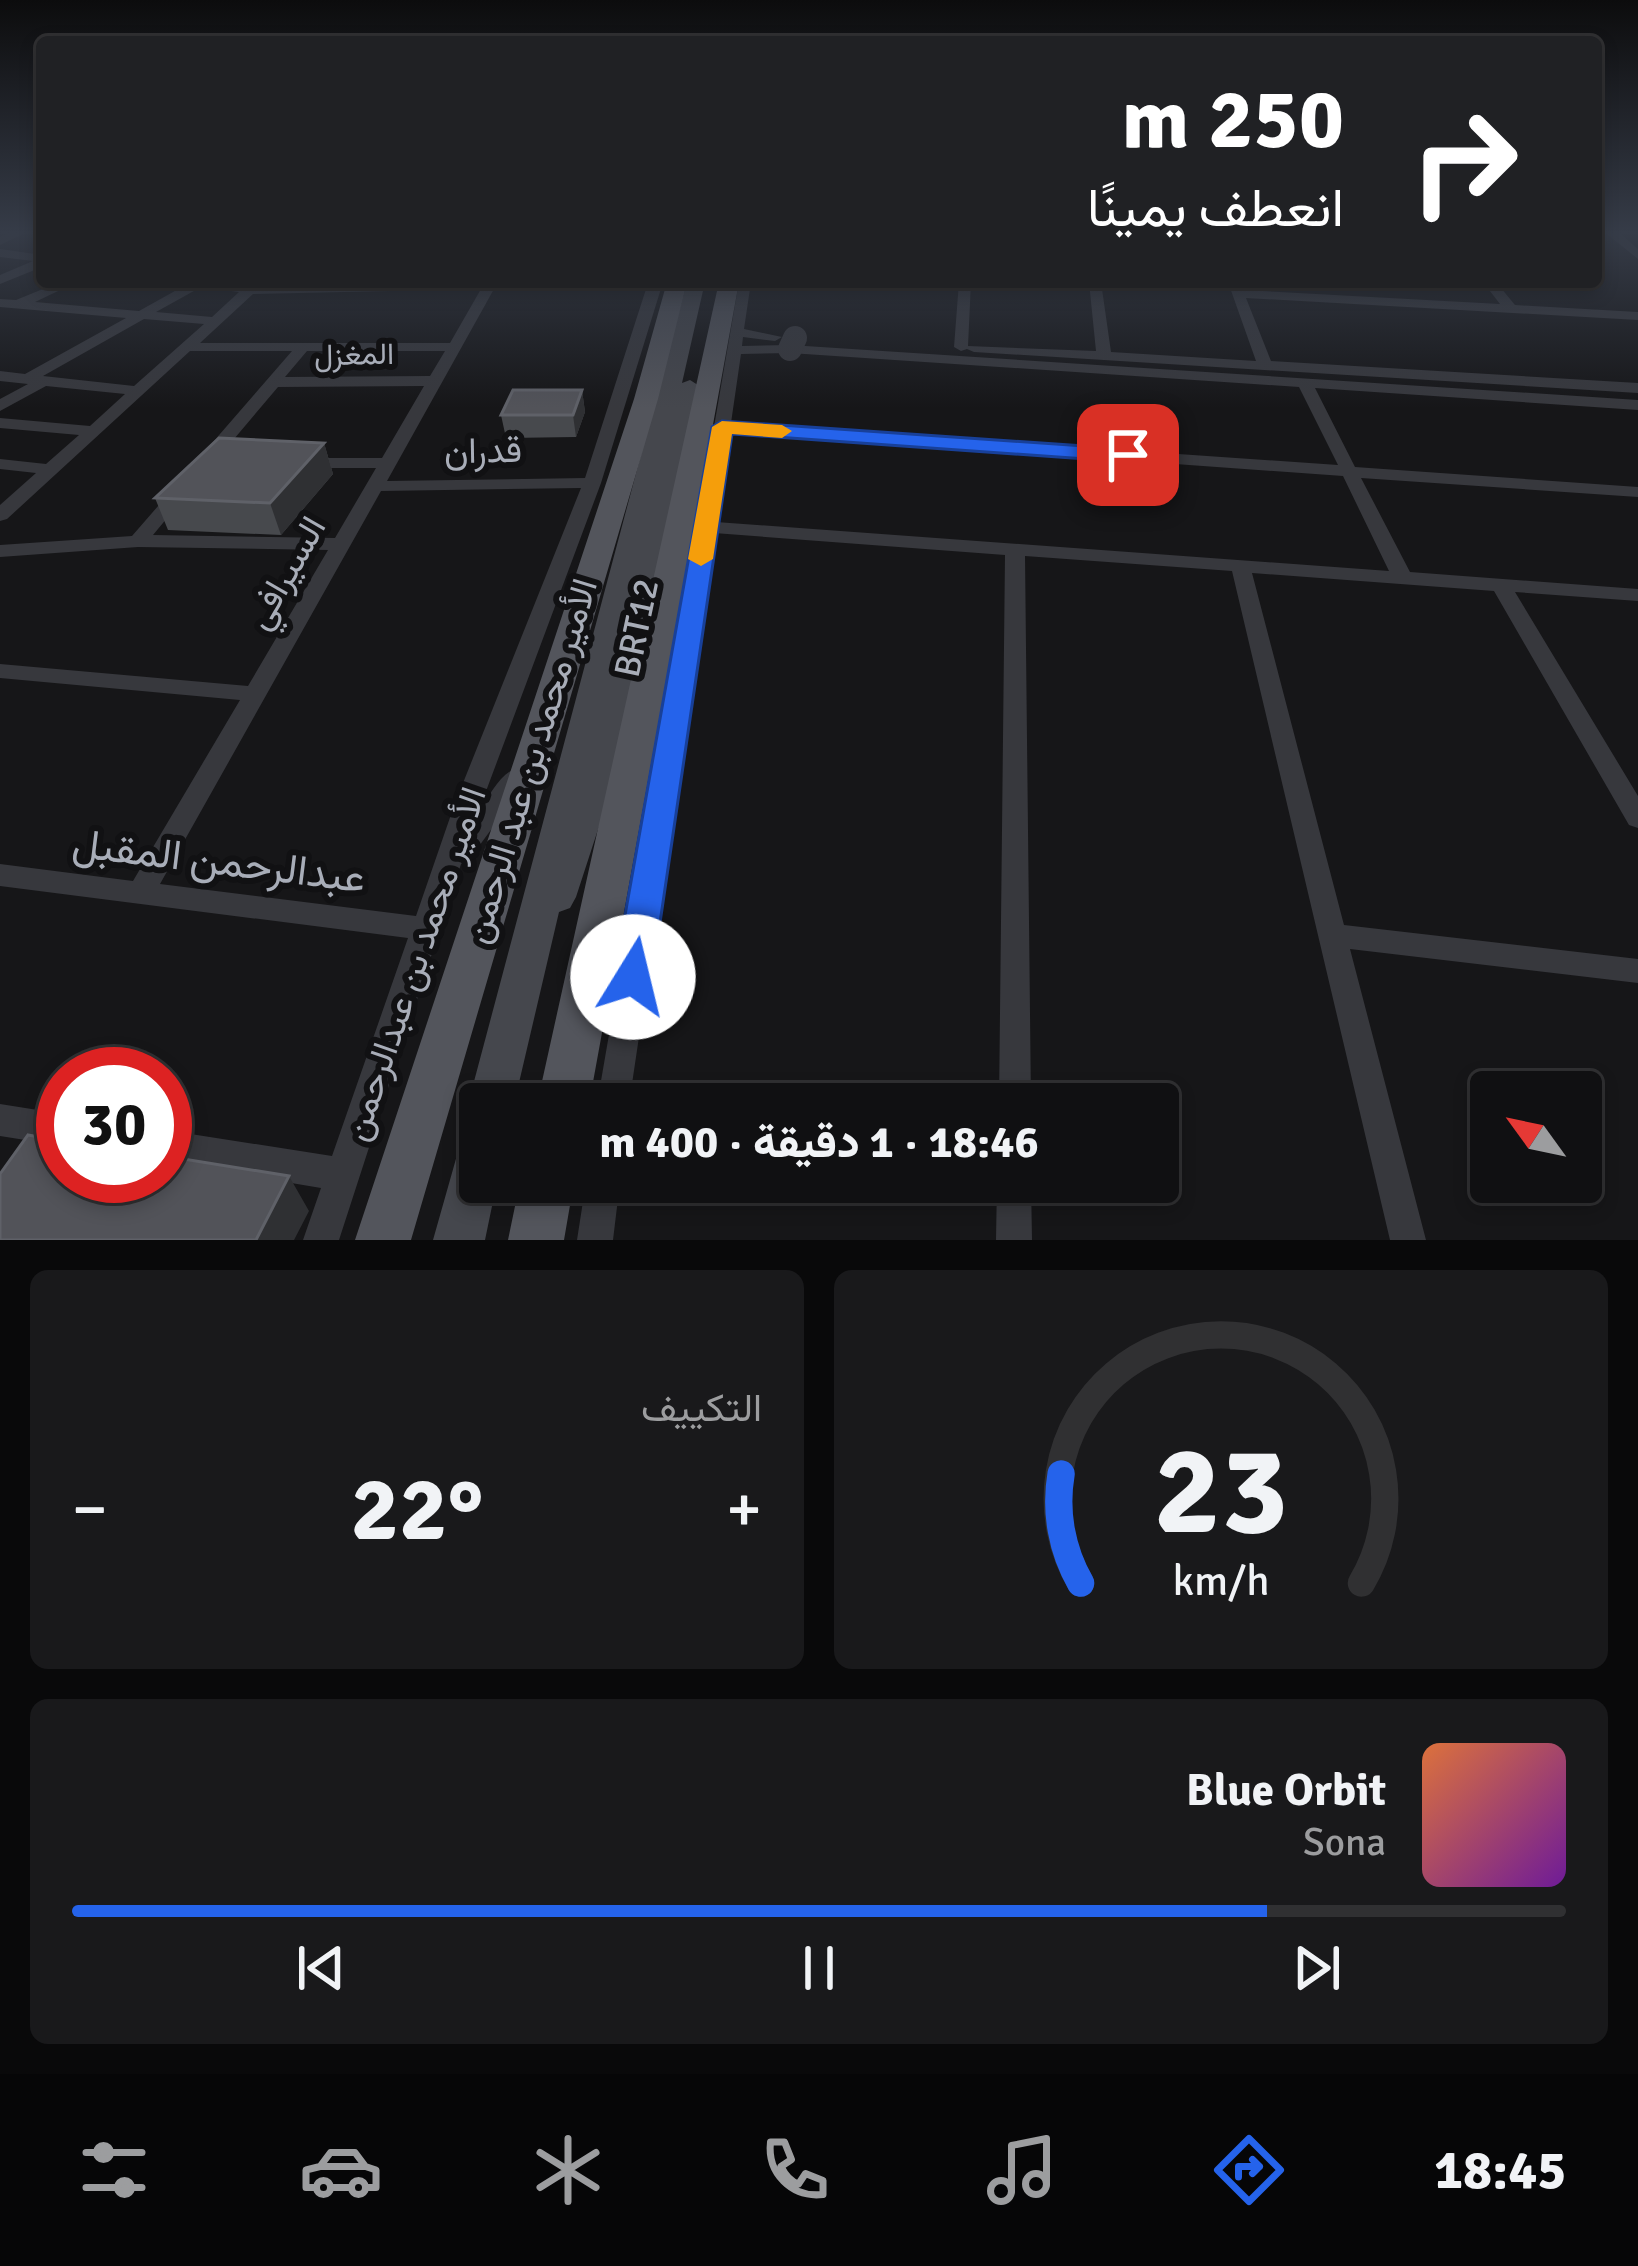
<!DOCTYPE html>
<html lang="ar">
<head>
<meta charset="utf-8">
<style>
	:root { --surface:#101012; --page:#19191b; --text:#f1f3f6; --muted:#9c9d9f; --line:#303032; --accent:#2563eb }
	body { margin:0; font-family:Signika,Vazirmatn,sans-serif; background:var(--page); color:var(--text); direction:rtl; height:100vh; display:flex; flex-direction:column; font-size:45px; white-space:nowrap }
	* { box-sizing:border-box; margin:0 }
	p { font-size:39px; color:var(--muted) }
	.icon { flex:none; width:66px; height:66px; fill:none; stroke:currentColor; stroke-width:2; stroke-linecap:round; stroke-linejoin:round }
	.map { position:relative; height:1240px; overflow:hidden; direction:ltr }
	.sheet { display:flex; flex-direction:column; gap:30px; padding:30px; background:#09090a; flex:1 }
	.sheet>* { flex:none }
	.top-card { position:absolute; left:36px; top:36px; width:1566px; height:252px; border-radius:12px; box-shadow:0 6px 18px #0003,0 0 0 3px var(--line); direction:rtl; background:#202124; color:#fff; overflow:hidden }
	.needle { width:78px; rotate:303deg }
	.buttons { position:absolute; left:1470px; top:1071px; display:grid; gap:24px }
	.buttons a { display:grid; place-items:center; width:132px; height:132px; border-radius:12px; background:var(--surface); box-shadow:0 6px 18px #0003,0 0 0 3px var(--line); font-size:60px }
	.speed { position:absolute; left:36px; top:1047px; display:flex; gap:24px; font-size:60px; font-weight:700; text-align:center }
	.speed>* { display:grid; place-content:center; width:156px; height:156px; border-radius:50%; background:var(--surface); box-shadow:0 6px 18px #0003,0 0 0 3px var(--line); line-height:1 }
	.speed .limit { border:18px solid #d22; background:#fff; color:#111 }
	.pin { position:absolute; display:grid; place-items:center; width:102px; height:102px; color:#fff; margin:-51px; border-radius:24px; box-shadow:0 6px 18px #0006 }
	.me { position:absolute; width:132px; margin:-66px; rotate:9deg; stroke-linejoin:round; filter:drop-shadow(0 0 9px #0008) }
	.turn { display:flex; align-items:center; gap:42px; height:252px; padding:0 60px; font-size:54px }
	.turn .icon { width:156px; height:156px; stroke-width:2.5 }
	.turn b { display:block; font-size:84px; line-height:102px }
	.big { font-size:90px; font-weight:800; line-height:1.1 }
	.sheet .card { flex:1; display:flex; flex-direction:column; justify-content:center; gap:18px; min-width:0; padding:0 42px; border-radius:18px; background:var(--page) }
	.sheet .dial { align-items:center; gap:0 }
	.dial svg { height:312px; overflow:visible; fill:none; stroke:var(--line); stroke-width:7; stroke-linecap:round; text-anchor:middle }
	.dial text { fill:var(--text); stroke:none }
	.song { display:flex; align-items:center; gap:36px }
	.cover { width:144px; height:144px; border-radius:18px; background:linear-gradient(135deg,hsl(20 70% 55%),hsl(280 70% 35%)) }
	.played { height:12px; border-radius:6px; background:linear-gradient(90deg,var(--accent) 80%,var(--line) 80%) }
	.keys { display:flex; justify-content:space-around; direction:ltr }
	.heat { display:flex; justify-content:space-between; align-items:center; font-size:66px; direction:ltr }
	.sheet .tiles { flex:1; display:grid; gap:30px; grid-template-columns:1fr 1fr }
	.card:last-child { grid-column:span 2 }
	.trip { position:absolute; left:459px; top:1083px; width:720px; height:120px; border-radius:12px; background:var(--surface); box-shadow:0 6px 18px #0003,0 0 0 3px var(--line); font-weight:800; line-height:120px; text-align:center; direction:rtl }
	.dock { display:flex; height:192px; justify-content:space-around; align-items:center; background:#060607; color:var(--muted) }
	.dock .icon { width:84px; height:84px }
	.dock .current { color:var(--accent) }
	.dock b { font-size:54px; color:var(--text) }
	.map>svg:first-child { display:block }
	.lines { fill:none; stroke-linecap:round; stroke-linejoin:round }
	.minor { fill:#37383d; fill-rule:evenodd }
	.tertiary { stroke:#37383d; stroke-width:24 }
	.secondary { fill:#45474d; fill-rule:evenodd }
	.primary { fill:#53555c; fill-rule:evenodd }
	.wall { fill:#47494d }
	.shaded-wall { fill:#2f3033 }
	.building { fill:#525359; stroke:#5f6168; stroke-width:3 }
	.route { fill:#2563eb; stroke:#184099; stroke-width:3 }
	.slow { fill:#f59e0b }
	.labels { text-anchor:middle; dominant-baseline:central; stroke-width:12; stroke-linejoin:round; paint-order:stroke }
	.far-street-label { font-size:30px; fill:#a8adb8; stroke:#111113 }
	.street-label { font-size:36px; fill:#a8adb8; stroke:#111113 }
	.near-street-label { font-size:42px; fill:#a8adb8; stroke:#111113 }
</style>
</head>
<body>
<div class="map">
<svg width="1638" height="1240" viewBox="0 0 1638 1240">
	<rect width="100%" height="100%" fill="#161618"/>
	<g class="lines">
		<path class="minor" d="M6 234H23L0 245V237Z
			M1607 234H1621L1638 249V259Z
			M0 249 42 255V267L0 284V275L33 261 0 257Z
			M60 282H77L35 302 139 311 191 282 259 286 663 282 601 483 479 810C492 793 505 762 529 768L532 774 468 861 461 864 339 1240H303L321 1188 165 1162V1130L332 1156 408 938 0 886V864L133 881 240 700 0 678V664L248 686 328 550 138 547 0 557V545L132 536 172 490 178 489 187 494 153 535 335 538 376 468H301L292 463 301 458H382L424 386 278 387 212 465H200V457L292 351H190L7 519 0 521V505L36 473 0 469V459L46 464 79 435 0 428V418L90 426 125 394 46 386 0 411V399L28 384 0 381V371L25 374 126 318 0 307V299L16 300ZM647 286 585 478 387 481 494 289ZM201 287 239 292 212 317 156 312ZM481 289 450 343H200L253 294ZM144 319 204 324 134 386 43 376ZM307 351H445L430 376 285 377ZM581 488 455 803 416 916 160 884 381 491Z
			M739 282H751L744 329 782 337 775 341 743 337 742 346 790 345 1638 400V410L1315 388 1355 467 1638 487V497L1361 478 1410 572 1638 589V601L1515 592 1638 796V828L1629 825 1494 591 1252 573 1344 925 1638 959V983L1350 949 1426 1240H1390L1232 571 1025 556 1031 1104H999L1005 555 714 533 629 1104H597ZM790 353 1299 387 1338 465 731 423 741 354ZM729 432 1343 476 1389 571 716 522Z
			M959 282H971L968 346 1096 351 1089 282H1101L1111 352 1256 361 1228 282H1240L1243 290 1500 304 1483 282H1496L1515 305 1638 312V320L1246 298 1271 361 1638 383V393L974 352 967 349 961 351 954 347Z
			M0 1104 63 1114V1146L0 1136Z
			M586 1182H620L613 1240H577Z
			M997 1182H1031L1032 1240H996Z"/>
		<path class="tertiary" d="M790 349 795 338"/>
		<path class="secondary" d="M687 282H705L682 383 690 380 701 387 633 722 576 897 570 908 559 912 514 1104H480V1122L468 1104Z
			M480 1128V1182H497L485 1240H433L463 1134Z"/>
		<path class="primary" d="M667 282H687L658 399 411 1240H355L634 399Z
			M719 282H739L589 1104H537Z
			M520 1182H574L564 1240H508Z"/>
	</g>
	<path class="wall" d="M582 390 585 412 576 437 506 438 501 415Z
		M324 443 333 474 281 535 168 530 155 498Z"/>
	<path class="shaded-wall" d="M582 390 585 412 576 437 573 415Z
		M324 443 333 474 281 535 270 503Z
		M289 1176 309 1211 294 1240H256Z"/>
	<path class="building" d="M513 390H582L573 415H501Z
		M219 438 324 443 270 503 155 498Z
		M28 1135 63 1141V1176H165V1156L289 1176 256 1240H0V1174Z"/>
	<linearGradient id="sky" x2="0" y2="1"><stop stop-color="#0c0c0d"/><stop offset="0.57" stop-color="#363c48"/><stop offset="1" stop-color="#363c48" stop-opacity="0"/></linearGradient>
	<rect width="1638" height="408" fill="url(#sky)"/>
	<path class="route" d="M722 421 1128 449 1139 455 1128 462 732 434 652 977 647 989 633 994 619 989 614 977 712 427Z"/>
	<path class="slow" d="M722 421 782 425 792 431 782 438 732 434 713 559 701 566 688 559 712 427Z"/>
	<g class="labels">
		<g class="far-street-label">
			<text transform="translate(354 355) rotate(-1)">المغزل</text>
		</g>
		<g class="street-label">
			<text transform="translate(483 451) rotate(-1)">قدران</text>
			<text transform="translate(286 573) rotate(-60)">السيرافي</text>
			<text transform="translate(637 628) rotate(-78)">BRT12</text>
			<text transform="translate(531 761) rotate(-73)">الأمير محمد بن عبد الرحمن</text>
			<text transform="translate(415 964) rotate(-71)">الأمير محمد بن عبدالرحمن</text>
		</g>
		<g class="near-street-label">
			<text transform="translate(219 861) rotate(7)">عبدالرحمن المقبل</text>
		</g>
	</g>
</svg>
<div class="buttons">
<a><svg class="needle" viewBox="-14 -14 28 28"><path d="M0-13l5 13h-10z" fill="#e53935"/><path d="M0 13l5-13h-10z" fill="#9c9d9f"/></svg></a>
</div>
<div class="speed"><div class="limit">30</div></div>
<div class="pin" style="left:1128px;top:455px;background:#d93025"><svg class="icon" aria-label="arrive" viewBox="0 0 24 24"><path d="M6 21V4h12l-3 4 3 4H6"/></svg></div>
<svg class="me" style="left:633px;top:977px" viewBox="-20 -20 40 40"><circle r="19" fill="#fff"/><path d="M0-13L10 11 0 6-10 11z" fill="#2563eb"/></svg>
<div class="trip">18:46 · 1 دقيقة · 400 m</div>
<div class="top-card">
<div class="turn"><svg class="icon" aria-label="right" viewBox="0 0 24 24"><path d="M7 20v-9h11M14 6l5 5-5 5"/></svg><div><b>250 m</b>انعطف يمينًا</div></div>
</div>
</div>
<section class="sheet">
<div class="tiles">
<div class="card dial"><svg viewBox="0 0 100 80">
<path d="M14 69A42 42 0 1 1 86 69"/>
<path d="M14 69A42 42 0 0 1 9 41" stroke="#2563eb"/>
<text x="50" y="56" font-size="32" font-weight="700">23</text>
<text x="50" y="72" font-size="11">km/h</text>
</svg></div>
<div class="card"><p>التكييف</p>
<div class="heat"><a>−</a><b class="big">22°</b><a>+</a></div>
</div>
<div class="card">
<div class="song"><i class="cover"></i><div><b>Blue Orbit</b><p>Sona</p></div></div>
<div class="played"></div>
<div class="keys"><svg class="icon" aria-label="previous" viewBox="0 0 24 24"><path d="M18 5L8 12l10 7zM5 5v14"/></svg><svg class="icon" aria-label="pause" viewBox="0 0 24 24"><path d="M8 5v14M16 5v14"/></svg><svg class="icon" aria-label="next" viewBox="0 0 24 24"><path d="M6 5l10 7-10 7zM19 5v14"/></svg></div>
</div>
</div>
</section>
<nav class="dock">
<b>18:45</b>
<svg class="icon current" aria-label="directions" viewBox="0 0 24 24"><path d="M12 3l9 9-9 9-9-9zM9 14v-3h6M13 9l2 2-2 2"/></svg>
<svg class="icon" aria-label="music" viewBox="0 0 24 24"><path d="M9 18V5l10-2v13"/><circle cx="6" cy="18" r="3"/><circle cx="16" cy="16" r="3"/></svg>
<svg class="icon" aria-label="phone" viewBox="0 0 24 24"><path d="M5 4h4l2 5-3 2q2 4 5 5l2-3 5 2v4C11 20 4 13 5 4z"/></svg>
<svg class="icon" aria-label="climate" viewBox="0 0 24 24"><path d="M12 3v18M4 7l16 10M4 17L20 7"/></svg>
<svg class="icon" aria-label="car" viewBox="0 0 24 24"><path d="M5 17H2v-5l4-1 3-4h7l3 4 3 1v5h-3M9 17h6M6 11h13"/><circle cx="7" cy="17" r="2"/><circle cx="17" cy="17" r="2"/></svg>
<svg class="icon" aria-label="filters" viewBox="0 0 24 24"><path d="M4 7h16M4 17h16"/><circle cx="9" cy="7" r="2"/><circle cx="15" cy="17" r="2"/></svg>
</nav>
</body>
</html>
